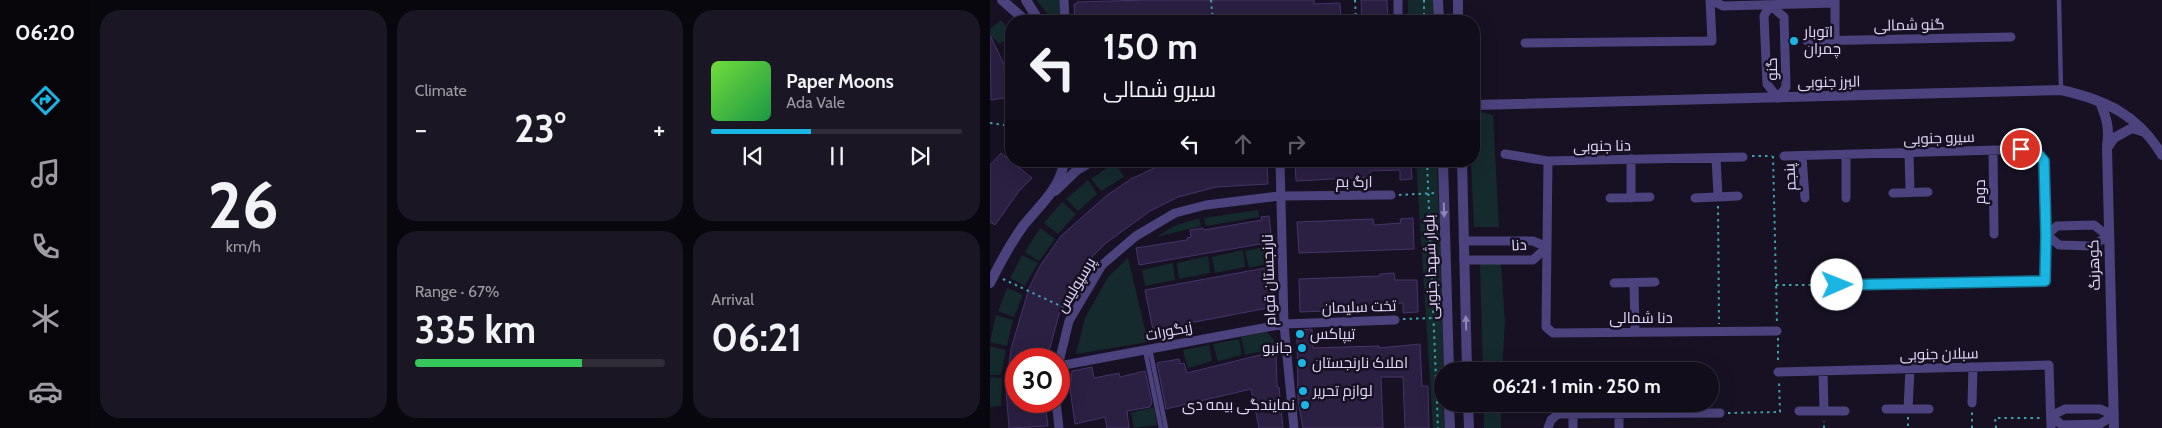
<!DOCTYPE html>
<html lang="en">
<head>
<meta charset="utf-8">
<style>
	:root { --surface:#110d1a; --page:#1a1623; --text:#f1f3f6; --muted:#9c9ca2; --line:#302d39; --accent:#1bb5e4 }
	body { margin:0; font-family:Cabin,Cairo,sans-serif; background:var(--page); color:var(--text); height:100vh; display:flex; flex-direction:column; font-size:19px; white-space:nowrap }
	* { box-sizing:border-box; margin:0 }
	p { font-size:16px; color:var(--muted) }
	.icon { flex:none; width:28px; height:28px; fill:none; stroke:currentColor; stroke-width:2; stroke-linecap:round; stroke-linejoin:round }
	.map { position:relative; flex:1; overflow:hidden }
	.side { display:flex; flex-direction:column; gap:10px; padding:10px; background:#09070e; width:900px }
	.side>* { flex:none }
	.hud { position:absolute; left:15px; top:15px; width:475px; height:152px; border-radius:20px; box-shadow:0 5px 20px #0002,0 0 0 1px var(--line); background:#110d1a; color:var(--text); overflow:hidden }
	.speed { position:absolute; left:15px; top:348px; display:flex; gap:10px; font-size:25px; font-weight:700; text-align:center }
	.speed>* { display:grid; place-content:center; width:65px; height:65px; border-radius:50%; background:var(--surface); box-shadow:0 5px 20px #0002,0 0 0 1px var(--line); line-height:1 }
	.speed .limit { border:8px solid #d22; background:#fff; color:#111 }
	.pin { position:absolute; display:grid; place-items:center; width:42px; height:42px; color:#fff; margin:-21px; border:2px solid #fff; border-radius:50%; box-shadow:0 1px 5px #0007 }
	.me { position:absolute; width:55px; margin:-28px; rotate:89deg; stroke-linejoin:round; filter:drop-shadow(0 0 4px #0008) }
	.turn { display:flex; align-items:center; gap:18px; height:105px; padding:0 15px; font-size:22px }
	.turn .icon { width:65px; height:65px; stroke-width:2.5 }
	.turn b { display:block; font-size:35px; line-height:42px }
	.lanes { display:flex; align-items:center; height:48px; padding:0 15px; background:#0003; justify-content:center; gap:25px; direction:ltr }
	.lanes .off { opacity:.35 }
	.big { font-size:38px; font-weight:800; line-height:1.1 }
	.side .card { flex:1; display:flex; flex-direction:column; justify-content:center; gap:8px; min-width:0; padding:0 18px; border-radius:20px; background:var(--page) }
	.side .dial { align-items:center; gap:0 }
	.dial b { font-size:65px; line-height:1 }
	.song { display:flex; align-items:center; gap:15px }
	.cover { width:60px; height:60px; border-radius:8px; background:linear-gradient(135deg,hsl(100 70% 55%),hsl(140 70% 35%)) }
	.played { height:5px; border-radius:2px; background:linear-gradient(90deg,var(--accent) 40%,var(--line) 40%) }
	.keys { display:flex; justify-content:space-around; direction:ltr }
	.heat { display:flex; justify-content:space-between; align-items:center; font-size:28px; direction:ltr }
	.charge { height:8px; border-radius:4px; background:linear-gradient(90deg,#34c759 67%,var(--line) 0) }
	.side .tiles { flex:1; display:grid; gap:10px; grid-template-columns:repeat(3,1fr) }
	.card:first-child { grid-row:span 2 }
	.trip { position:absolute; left:444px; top:362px; width:285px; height:50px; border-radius:25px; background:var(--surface); box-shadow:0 5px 20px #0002,0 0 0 1px var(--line); font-weight:800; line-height:50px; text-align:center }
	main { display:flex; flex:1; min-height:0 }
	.menu { display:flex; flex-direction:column; width:90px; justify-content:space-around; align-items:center; background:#07050a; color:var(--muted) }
	.menu .icon { width:35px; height:35px }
	.menu .on { color:var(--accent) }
	.menu b { font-size:22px; color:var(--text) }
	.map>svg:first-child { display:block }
	.green { fill:#152a2d }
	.building { fill:#2b1f42; stroke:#46346b }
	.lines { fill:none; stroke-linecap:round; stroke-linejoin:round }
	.path { stroke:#3da1a9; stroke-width:2; stroke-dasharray:2.5 4; stroke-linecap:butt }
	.service { stroke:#4c427d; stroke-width:4.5 }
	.minor { stroke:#4c427d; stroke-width:9 }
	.tertiary { stroke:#4c427d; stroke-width:10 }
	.oneway { fill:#8f86b5 }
	.route-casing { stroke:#127694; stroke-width:12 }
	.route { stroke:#1bb5e4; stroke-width:9 }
	.poi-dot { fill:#1bb5e4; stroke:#171123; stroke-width:2 }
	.labels { text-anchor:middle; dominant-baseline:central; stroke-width:5; stroke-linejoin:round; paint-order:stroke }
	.street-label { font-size:15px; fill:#e1d8fa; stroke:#171123 }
	.poi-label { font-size:15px; fill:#e1d8fa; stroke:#171123; text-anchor:start }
</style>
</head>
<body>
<main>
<nav class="menu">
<b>06:20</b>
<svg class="icon on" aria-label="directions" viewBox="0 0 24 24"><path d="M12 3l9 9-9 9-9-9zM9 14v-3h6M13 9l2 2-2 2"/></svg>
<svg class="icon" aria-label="music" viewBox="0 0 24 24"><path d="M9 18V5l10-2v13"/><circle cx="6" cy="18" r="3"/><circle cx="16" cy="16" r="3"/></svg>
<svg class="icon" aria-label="phone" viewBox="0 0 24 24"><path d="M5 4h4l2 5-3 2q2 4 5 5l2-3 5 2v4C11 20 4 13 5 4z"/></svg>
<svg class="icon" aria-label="climate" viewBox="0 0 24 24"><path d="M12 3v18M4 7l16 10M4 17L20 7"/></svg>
<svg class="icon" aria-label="car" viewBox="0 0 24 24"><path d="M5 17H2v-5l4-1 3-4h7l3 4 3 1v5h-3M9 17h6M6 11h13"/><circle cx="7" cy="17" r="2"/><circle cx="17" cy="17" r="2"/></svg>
</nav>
<section class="side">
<div class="tiles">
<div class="card dial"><b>26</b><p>km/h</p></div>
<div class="card"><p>Climate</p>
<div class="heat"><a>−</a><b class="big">23°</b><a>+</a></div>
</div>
<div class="card">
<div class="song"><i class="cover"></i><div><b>Paper Moons</b><p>Ada Vale</p></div></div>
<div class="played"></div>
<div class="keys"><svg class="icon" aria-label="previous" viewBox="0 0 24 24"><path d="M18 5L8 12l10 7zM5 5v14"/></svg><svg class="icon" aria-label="pause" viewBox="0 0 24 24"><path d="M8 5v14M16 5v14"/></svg><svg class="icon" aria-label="next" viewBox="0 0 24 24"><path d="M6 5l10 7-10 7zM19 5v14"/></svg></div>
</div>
<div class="card"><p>Range · 67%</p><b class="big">335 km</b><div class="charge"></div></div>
<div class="card"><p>Arrival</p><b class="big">06:21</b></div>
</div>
</section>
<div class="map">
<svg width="1172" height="428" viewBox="0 0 1172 428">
	<rect width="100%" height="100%" fill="#171123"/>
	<path class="green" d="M46 0H72L73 21H64Z
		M418 0H446L447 21H418Z
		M11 20 21 31V37L9 44 0 35V29Z
		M491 112 503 115 509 227H484L481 161H484V120Z
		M426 161H447L454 371H452V404H455L456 428H443Z
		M125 162 134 177 111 191 101 179Z
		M98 180 107 194 88 211 76 199Z
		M72 202 86 214 68 234 54 223Z
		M268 210 269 217 216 226 214 218Z
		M209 218 211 226 166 237 184 226Z
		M50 228 65 239 49 261 35 252Z
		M279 246 281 263 259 268 255 251Z
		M253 250 255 267 225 273 222 257Z
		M32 255 48 263 35 286 20 278Z
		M218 256 220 273 189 279 187 263Z
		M138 258 158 342 86 354 95 318 118 277Z
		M183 263 185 280 155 286 152 270Z
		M490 263 511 264 515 322 512 371H493Z
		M17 288 33 295 24 317 8 311Z
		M6 315 23 320 17 346 0 342Z
		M277 332 284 340 285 348 255 355 251 337Z
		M249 339 252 355 228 361 223 344Z
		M219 345 222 361 198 368 193 350Z
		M0 346 16 350 11 375H0Z
		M0 377 12 378 11 406 0 407Z
		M494 404H511V428H494Z
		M164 407 167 425 144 428 141 413Z"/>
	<path class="building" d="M156 0H324V4L350 3 351 21H85L84 4H87V2Z
		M371 0H397L398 21H372Z
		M0 35 21 79V97L1 100Z
		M11 153 42 178 29 191 5 225 0 222V165Z
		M179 161H277L278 184 226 187 188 197 160 211 116 243 99 260 82 286 71 307 57 359H26V401H55L58 426 19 428 16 390 21 349 39 288 50 266 71 236 116 196 141 179Z
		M305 161H421L422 179 410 180V170L380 171V177L306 181Z
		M279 216 282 242 149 265 146 248 197 240V238L201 237 200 230 213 228 214 230 272 220 271 217Z
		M423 218 424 249 309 253 307 222 383 219 384 225 411 223 410 219Z
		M281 267 283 307 163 330 155 290Z
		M404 273 405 280H427L428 312 413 313V303L386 304V309L310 312 309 279 390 276V274Z
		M322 329 323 348 389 346V348L430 344 432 386H438L439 428H415L413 377H391L393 428H313L308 402 307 332 308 330Z
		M286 351 287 387H289L293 428H269L261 389 176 409 167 363 189 359 190 364 194 363 197 373Z
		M102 367 104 378 129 373 130 377 155 371 162 402 160 407 137 411 139 428H117L115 417 85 424 80 389 82 371Z"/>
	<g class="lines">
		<path class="path" d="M221 0 223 21
			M365 0 366 21
			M434 0V21
			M0 123 21 126
			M762 156H782
			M783 156 787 324
			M437 161 448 428
			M409 195 444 193
			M728 206 729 324
			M13 279 77 309
			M786 285H839
			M413 319 445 318
			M788 338V364
			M738 413 790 412 789 381
			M918 417V428
			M834 428V421
			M982 428V410
			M1006 428 1005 418H1052"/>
		<path class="service" d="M1069 0 1071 89
			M171 428 156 355 161 354 176 428"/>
		<path class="minor" d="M74 0 75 21
			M408 0V21
			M721 0 733 6 845 3
			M845 0V40
			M780 5 794 17 796 87 788 98 777 84 774 16Z
			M817 41 1021 37
			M535 43 722 41 720 0
			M1003 150 1004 234
			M919 152 920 192
			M515 154 558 161
			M856 154V198
			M794 156 1044 149 1054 161 1057 235 1055 281 847 285
			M812 156 815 198
			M753 157 558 161 556 327 563 333 787 331
			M726 158 728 196
			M641 159V198
			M290 161 294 324 304 428
			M903 193 938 192
			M620 198 660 197
			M705 198 748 196
			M1104 225 1118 236 1102 246 1069 245 1057 235 1067 226Z
			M474 241H543L557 247 543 260H474
			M624 283 665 282
			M644 283 645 332
			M69 362 79 321 112 265 146 236 185 213 216 205 289 196 401 195
			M69 366 294 324 405 320
			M833 371 834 411
			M788 372 1059 365 1061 428
			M66 401 69 428
			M982 403 983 367
			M896 409H939
			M918 409 920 369
			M1075 409H1110L1124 415 1110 424 1072 425 1061 416Z
			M809 411H855
			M583 413V428
			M629 413V428
			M558 428 561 420 568 414 730 413"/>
		<path class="tertiary" d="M12 0 36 21
			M36 0 49 21
			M448 0 449 21
			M468 0V21
			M1110 102C1116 117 1120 128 1117 145
			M484 105 1071 90C1116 100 1148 115 1172 155
			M453 161 459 371
			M472 161 477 371
			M65 191 87 170 102 161
			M0 283C10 263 20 244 33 226 49 206 71 188 74 161
			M459 404 460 428
			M478 404 479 428
			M1124 428 1117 148 1124 138 1142 128 1155 132"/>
	</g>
	<defs><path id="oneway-solid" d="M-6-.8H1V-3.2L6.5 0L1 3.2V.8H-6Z" transform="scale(1.25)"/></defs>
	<g class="oneway">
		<use href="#oneway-solid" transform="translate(454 210) rotate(88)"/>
		<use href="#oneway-solid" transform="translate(476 323) rotate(-92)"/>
	</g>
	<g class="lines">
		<g class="route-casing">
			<path id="route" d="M847 285 1055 281 1056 235 1054 161 1044 149H1031"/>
		</g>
		<use href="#route" class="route"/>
	</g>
	<g class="poi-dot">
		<circle cx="804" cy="41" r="5"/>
		<circle cx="310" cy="334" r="5"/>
		<circle cx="312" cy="348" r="5"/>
		<circle cx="312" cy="363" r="5"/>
		<circle cx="313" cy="391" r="5"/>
		<circle cx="315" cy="405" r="5"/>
	</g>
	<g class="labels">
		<g class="street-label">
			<text transform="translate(919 25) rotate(-1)">گنو شمالی</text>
			<text transform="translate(782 69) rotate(-91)">گنو</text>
			<text transform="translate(839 82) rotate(-1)">البرز جنوبی</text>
			<text transform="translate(949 138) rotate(-2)">سیرو جنوبی</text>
			<text transform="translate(612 146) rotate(-1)">دنا جنوبی</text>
			<text transform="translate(800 177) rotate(-93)">پنجم</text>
			<text x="364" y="182">ارگ بم</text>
			<text transform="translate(990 192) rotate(-90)">دوم</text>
			<text transform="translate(529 245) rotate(-3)">دنا</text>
			<text transform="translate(1104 265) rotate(-92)">کوهرنگ</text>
			<text transform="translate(441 267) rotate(-92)">بلوار شهدا جنوبی</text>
			<text transform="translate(279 280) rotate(-92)">نارنجستان قوام</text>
			<text transform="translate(86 285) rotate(-59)">پرسپولیس</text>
			<text transform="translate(369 307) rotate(-2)">تخت سلیمان</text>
			<text x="651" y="318">دنا شمالی</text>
			<text transform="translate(179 331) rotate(-11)">زیگورات</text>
			<text transform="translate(949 354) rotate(-1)">سبلان جنوبی</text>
		</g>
		<g class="poi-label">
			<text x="814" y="32">اتوبار<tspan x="814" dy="17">چمران</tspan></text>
			<text x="320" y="334">تیپاکس</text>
			<text x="302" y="348" text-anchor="end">جانبو</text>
			<text x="322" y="363">املاک نارنجستان</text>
			<text x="323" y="391">لوازم تحریر</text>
			<text x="305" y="405" text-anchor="end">نمایندگی بیمه دی</text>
		</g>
	</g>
</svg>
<div class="speed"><div class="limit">30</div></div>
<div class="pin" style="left:1031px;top:149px;background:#d93025"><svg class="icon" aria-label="arrive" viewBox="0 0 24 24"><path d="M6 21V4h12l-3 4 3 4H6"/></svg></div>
<svg class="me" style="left:847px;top:285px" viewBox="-20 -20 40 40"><circle r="19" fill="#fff"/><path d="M0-13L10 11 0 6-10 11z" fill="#1bb5e4"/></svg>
<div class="trip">06:21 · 1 min · 250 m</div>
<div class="hud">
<div class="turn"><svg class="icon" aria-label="left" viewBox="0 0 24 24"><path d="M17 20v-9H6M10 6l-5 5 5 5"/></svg><div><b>150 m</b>سیرو شمالی</div></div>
<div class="lanes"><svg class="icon" aria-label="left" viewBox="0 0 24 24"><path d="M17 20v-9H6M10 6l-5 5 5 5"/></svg><svg class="icon off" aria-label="ahead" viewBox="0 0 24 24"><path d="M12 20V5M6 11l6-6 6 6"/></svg><svg class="icon off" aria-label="right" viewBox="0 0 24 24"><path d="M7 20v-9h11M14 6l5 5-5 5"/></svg></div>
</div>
</div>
</main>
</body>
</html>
